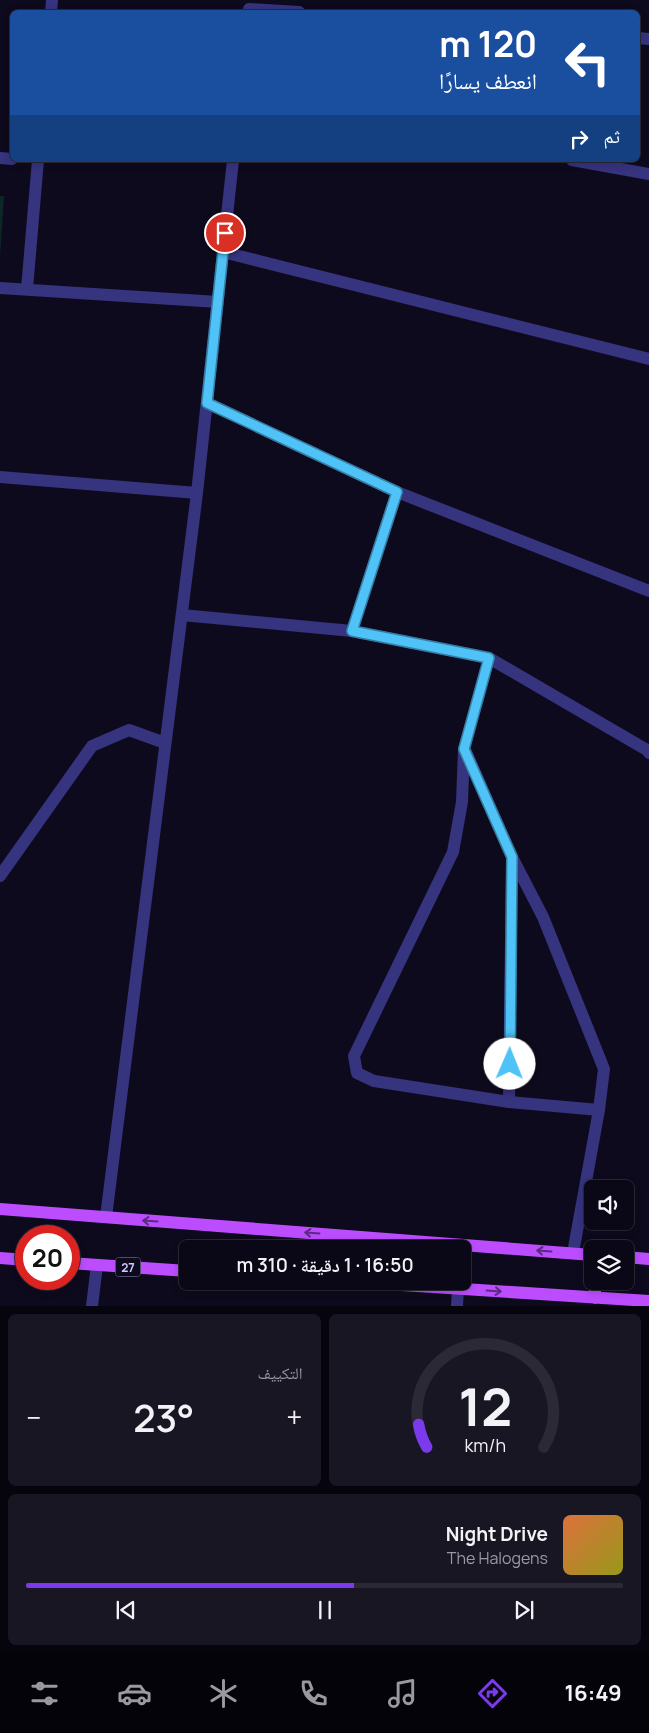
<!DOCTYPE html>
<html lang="ar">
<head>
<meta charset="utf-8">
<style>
	:root { --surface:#0a0816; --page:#181623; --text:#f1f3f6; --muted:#999aa1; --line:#2a2935; --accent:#7c3aed }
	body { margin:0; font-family:Manrope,"Noto Naskh Arabic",sans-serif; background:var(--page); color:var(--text); direction:rtl; height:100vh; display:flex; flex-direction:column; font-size:19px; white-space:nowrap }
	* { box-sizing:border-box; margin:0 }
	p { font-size:16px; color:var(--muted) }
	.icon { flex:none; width:28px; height:28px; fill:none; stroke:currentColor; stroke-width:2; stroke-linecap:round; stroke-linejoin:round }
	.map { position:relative; height:1306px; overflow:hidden; direction:ltr }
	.sheet { display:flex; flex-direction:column; gap:8px; padding:8px; background:#06040c; flex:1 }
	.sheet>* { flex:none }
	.hud { position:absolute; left:10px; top:10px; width:630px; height:152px; border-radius:8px; box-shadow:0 2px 8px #0003,0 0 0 1px var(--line); direction:rtl; background:#1a4fa0; color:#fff; overflow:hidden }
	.tools { position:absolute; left:584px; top:1180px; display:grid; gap:10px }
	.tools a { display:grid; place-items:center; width:50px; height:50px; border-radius:8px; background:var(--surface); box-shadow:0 2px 8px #0003,0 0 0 1px var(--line); font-size:25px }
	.speed { position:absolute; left:15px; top:1225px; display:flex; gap:10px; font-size:25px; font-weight:700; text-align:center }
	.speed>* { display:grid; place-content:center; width:65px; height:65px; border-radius:50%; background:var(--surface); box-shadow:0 2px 8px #0003,0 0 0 1px var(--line); line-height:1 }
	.speed .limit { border:8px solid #d22; background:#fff; color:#111 }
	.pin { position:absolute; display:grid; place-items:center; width:42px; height:42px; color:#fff; margin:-21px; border:2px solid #fff; border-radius:50%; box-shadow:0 1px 5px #0007 }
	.me { position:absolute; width:55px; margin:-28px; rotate:1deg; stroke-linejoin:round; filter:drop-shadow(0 0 4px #0008) }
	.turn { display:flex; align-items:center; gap:18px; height:105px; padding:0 20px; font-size:22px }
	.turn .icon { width:65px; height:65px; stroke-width:2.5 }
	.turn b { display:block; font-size:35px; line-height:42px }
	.then { display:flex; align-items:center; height:48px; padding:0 20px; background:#0003; gap:10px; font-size:19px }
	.big { font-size:38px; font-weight:600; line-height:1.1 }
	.sheet .tile { flex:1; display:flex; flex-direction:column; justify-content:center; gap:8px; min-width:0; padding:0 18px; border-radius:8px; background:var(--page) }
	.sheet .dial { align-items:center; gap:0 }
	.dial svg { height:130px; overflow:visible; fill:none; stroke:var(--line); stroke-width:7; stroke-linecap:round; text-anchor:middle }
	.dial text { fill:var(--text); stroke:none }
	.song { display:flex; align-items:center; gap:15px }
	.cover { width:60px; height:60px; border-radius:8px; background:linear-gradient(135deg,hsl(20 70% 55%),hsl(60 70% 35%)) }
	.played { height:5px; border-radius:2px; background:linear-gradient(90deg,var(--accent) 55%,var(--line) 55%) }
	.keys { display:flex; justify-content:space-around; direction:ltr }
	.heat { display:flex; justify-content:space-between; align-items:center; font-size:28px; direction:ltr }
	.sheet .tiles { flex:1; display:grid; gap:8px; grid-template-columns:1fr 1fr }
	.tile:last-child { grid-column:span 2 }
	.trip { position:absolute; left:179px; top:1240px; width:292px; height:50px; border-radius:8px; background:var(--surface); box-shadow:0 2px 8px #0003,0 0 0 1px var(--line); font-weight:600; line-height:50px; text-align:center; direction:rtl }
	.dock { display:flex; height:80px; justify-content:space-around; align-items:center; background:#040309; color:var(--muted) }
	.dock .icon { width:35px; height:35px }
	.dock .active { color:var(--accent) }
	.dock b { font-size:22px; color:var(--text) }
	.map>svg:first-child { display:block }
	.green { fill:#0d2726 }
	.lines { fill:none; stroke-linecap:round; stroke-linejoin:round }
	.service { stroke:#36337f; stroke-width:12 }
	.minor { stroke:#36337f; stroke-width:12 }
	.tertiary { stroke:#36337f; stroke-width:12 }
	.primary { stroke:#bc4dff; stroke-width:12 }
	.oneway { stroke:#5c2883 }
	.route-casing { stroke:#337fa1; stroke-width:12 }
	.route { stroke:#4fc3f7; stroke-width:9 }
	.labels { text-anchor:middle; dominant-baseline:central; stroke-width:5; stroke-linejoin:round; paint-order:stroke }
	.shield { fill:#0e0a1d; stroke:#948ebb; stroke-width:1 }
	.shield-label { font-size:12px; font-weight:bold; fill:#cdc6ff }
</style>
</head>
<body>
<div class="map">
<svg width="649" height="1306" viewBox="0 0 649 1306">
	<rect width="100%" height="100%" fill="#0e0a1d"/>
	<path class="green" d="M0 196H4L0 257Z"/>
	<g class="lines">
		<path class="service" d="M509 1102 512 857"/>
		<path class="minor" d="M51 12 52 0
			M0 158 12 159
			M572 160 649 174
			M223 252 649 359
			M0 288 218 302
			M27 289 38 160
			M207 403 397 492 649 591
			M352 631 397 492
			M489 658 464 749 462 802 453 852 354 1056 357 1073 374 1081 509 1102 599 1110
			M466 752 512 857 543 917 604 1069 599 1110 573 1253
			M0 876 92 746 129 730 165 743
			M457 1306 458 1289"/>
		<path class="tertiary" d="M249 12V9L299 12
			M638 38 649 39
			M0 477 197 493
			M182 615 352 631 489 658 647 750 649 753
			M106 1217 197 493 233 160
			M92 1306 97 1265"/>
		<path class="primary" d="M0 1209 592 1255
			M625 1257 649 1259
			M0 1258 26 1260
			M69 1263 188 1271
			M340 1281 649 1301
			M595 1298V1281"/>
	</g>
	<defs><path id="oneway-shaft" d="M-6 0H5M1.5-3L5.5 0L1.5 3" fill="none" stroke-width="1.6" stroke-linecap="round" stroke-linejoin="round" transform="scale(1.25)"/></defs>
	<g class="oneway">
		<use href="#oneway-shaft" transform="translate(150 1221) rotate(-176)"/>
		<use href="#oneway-shaft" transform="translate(312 1233) rotate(-176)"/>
		<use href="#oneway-shaft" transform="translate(544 1251) rotate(-176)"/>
		<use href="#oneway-shaft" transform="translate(494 1291) rotate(4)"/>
	</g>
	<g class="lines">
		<g class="route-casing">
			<path id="route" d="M225 233 207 403 397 492 352 631 489 658 464 749 512 857 510 1064"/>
		</g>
		<use href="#route" class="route"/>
	</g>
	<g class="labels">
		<rect class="shield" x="115.5" y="1257.5" width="25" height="19" rx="4"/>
		<g class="shield-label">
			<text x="128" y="1267">27</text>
		</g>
	</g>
</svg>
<div class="tools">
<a><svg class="icon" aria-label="sound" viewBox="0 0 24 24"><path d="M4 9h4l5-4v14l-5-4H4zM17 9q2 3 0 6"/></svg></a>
<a><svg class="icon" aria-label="layers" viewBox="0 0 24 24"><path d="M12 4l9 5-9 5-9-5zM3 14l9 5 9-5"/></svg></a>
</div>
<div class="speed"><div class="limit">20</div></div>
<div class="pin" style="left:225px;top:233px;background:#d93025"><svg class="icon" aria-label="arrive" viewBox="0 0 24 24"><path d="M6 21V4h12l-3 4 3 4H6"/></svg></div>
<svg class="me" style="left:510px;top:1064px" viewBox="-20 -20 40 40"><circle r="19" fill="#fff"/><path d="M0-13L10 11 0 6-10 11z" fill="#4fc3f7"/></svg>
<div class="trip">16:50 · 1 دقيقة · 310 m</div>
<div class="hud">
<div class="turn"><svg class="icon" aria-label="left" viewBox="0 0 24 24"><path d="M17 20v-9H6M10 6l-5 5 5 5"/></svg><div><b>120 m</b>انعطف يسارًا</div></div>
<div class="then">ثم<svg class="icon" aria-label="right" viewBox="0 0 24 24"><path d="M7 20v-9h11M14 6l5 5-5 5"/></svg></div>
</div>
</div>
<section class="sheet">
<div class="tiles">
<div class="tile dial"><svg viewBox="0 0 100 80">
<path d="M14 69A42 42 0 1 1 86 69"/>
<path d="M14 69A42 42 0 0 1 9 55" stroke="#7c3aed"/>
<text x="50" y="56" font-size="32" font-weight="700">12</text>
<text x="50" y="72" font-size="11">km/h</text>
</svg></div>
<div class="tile"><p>التكييف</p>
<div class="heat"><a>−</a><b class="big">23°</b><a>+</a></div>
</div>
<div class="tile">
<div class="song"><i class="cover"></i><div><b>Night Drive</b><p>The Halogens</p></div></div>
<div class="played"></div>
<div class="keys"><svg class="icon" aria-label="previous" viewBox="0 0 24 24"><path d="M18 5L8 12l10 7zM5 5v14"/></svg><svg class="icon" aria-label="pause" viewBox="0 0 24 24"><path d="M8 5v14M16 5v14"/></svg><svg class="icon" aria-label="next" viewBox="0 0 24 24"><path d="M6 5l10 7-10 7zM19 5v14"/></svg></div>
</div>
</div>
</section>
<nav class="dock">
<b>16:49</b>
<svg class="icon active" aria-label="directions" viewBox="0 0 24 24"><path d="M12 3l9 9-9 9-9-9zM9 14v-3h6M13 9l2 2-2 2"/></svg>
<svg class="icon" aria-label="music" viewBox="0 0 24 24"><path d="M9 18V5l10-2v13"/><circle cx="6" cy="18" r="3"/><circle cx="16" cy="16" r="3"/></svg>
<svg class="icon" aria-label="phone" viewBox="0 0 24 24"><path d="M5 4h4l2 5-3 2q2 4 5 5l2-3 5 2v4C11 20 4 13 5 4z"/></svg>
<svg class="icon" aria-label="climate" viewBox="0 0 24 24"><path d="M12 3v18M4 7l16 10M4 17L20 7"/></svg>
<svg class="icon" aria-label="car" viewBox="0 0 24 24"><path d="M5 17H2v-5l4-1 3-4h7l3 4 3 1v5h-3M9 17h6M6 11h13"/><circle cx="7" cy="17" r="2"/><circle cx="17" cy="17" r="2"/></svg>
<svg class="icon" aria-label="filters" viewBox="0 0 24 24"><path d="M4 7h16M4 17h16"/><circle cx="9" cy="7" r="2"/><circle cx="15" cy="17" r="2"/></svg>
</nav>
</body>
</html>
